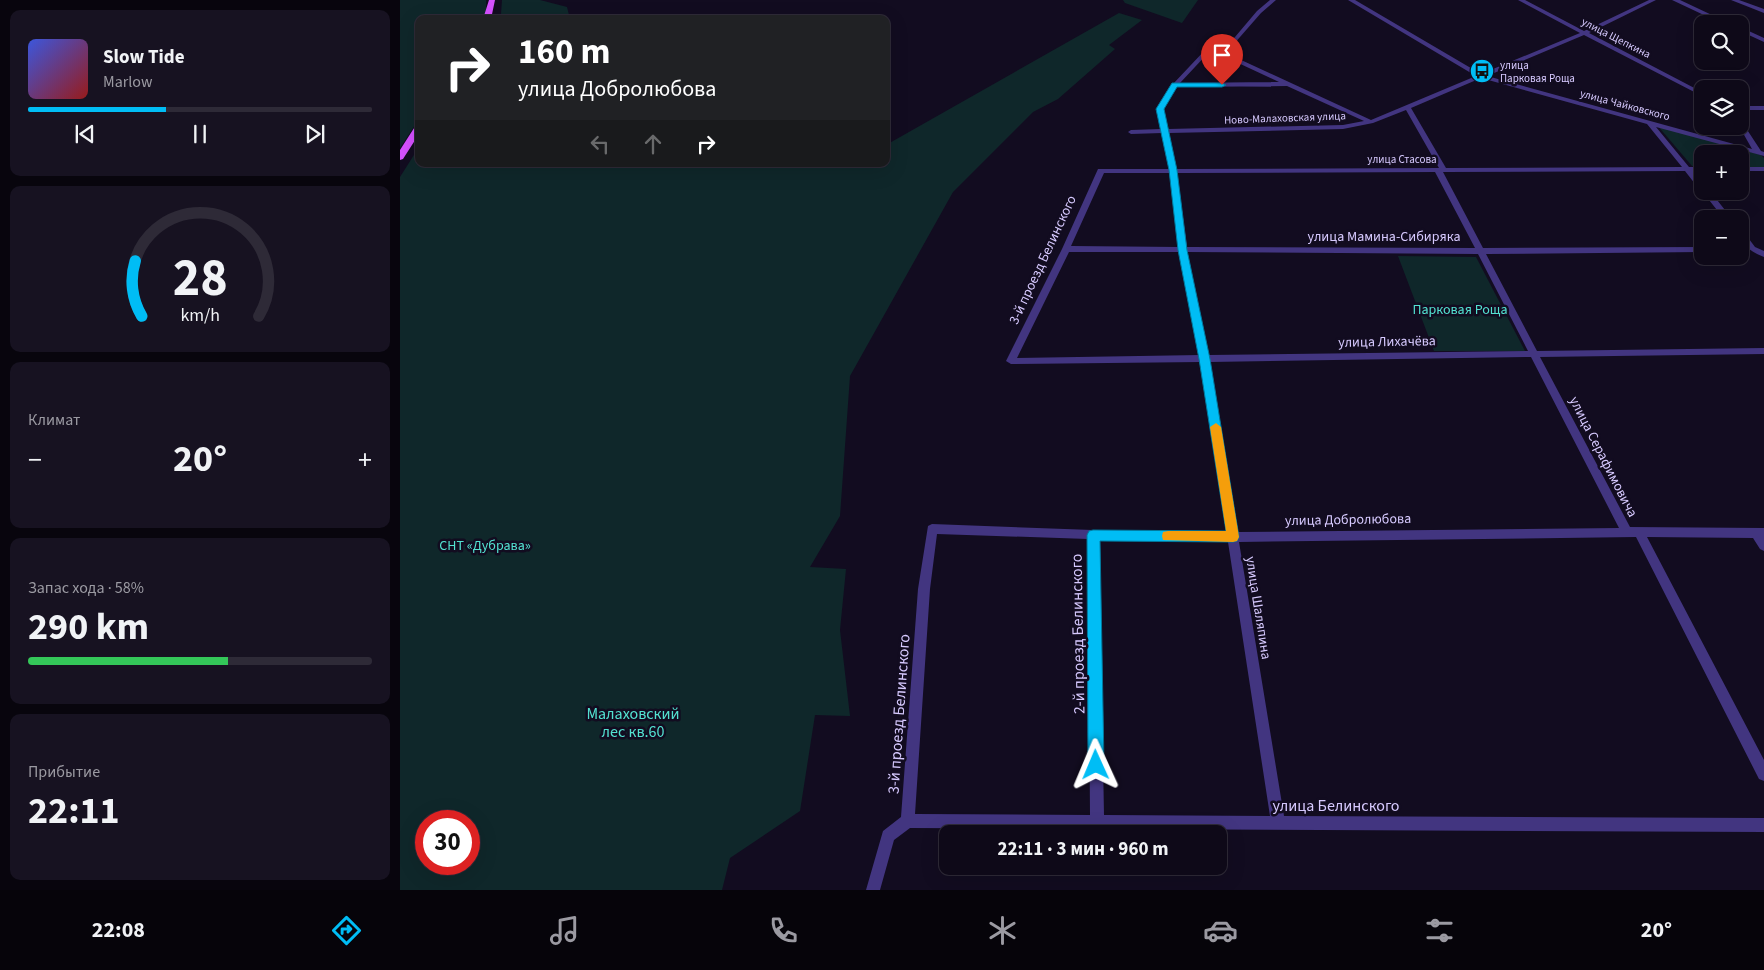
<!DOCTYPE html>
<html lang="ru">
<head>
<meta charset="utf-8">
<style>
	:root { --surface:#0e0918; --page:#171221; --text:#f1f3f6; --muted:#9b9aa2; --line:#2e2a37; --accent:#00bdf5 }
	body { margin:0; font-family:"Source Sans 3",sans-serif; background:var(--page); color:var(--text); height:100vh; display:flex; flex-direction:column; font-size:19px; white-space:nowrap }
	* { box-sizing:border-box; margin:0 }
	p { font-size:16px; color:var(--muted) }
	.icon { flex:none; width:28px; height:28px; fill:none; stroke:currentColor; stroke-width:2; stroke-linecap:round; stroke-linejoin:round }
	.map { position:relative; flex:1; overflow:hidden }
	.panel { display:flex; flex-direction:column; gap:10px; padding:10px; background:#08050d; width:400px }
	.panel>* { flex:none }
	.top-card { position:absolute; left:15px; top:15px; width:475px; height:152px; border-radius:10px; box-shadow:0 5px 20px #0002,0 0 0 1px var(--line); background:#202124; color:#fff; overflow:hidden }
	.buttons { position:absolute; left:1294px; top:15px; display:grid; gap:10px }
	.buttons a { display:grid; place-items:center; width:55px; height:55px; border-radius:10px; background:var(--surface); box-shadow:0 5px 20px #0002,0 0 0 1px var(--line); font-size:25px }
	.speed { position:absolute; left:15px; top:810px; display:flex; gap:10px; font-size:25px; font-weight:700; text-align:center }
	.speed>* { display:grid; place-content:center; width:65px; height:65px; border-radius:50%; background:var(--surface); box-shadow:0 5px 20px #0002,0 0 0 1px var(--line); line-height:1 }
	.speed .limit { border:8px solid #d22; background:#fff; color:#111 }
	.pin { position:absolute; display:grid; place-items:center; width:42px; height:42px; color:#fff; margin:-51px -21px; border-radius:50% 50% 50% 0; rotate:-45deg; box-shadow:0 0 5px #0007 }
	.pin .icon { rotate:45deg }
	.me { position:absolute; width:55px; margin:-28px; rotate:359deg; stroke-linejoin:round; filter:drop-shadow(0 0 4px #0008) }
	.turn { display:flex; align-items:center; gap:18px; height:105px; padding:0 20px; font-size:22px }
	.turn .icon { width:65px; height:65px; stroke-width:2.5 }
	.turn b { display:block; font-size:35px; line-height:42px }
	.lanes { display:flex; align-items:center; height:48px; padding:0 20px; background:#0003; justify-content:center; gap:25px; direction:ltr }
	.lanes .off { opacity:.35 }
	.big { font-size:38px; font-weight:700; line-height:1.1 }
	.panel .card { flex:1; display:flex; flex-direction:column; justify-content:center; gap:8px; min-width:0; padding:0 18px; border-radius:10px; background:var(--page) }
	.panel .dial { align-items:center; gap:0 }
	.dial svg { height:130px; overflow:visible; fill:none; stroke:var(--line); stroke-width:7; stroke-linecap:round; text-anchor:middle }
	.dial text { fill:var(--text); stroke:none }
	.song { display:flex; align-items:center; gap:15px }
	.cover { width:60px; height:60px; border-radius:8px; background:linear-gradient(135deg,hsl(230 70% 55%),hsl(0 70% 35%)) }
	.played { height:5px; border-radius:2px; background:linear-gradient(90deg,var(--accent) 40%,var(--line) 40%) }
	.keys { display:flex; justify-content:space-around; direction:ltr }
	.heat { display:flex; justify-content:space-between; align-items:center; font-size:28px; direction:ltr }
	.charge { height:8px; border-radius:4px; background:linear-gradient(90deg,#34c759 58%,var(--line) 0) }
	.trip { position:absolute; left:539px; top:825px; width:288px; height:50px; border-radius:10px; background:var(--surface); box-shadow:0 5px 20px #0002,0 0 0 1px var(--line); font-weight:700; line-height:50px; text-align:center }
	.menu { display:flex; height:80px; justify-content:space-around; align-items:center; background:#06040a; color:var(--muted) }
	.menu .icon { width:35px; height:35px }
	.menu .on { color:var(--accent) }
	.menu b { font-size:22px; color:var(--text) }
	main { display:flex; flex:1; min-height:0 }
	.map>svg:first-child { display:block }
	.green { fill:#0f272a; fill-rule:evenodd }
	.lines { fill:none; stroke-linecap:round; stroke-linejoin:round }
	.minor { fill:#423580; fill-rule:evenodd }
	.major { fill:#d551ff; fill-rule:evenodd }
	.route { fill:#00bdf5; stroke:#007b9f }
	.slow { fill:#f59e0b }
	.labels { text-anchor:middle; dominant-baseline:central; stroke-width:5; stroke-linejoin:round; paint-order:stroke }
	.far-street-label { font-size:11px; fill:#d7caff; stroke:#120c20 }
	.far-poi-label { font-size:11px; fill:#d7caff; stroke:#120c20; text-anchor:start }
	.street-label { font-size:14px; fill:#d7caff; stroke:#120c20 }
	.park-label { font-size:14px; fill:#53e2d1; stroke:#120c20 }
	.near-street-label { font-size:16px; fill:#d7caff; stroke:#120c20 }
	.near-park-label { font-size:16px; fill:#53e2d1; stroke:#120c20 }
</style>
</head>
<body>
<main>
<section class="panel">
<div class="card">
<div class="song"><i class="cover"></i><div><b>Slow Tide</b><p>Marlow</p></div></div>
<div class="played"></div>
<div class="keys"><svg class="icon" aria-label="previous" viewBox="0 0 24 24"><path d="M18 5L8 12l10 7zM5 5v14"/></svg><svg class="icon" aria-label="pause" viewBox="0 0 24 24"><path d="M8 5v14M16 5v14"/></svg><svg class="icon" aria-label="next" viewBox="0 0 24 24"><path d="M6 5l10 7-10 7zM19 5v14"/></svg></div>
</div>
<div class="card dial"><svg viewBox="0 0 100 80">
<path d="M14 69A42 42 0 1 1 86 69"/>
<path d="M14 69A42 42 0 0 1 10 35" stroke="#00bdf5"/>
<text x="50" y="56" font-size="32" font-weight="700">28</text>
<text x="50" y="72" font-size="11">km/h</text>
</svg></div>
<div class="card"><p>Климат</p>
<div class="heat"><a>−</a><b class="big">20°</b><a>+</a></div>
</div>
<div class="card"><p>Запас хода · 58%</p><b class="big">290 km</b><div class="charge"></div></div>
<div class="card"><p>Прибытие</p><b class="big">22:11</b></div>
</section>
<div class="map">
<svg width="1364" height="890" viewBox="0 0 1364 890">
	<rect width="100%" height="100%" fill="#120c20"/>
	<path class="green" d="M0 0H86V15L84 19H19V119L0 148Z
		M102 0H140L167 7 170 19H99L101 14Z
		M723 0H798L782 23 725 3Z
		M719 13 742 20 709 45 715 49 658 99 633 112 553 192 450 376 440 516 410 567 446 569 440 630 450 716 415 715 400 811 330 858 322 890H0V177L19 147V164H486V145ZM26 821H69V864H26Z
		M1257 125 1361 155 1364 158V167H1340V154H1302V167L1292 166Z
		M998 256 1076 257 1125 351H1034Z"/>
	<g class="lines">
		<path class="minor" d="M870 0H876L861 13 826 53 971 120 1076 76 948 0H955L1081 74 1180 33 1118 0H1125L1184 31 1249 0H1256L1189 33 1302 92V96L1184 35 1087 76 1352 149 1339 126H1340V121L1342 122 1361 151 1364 152V156L1256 127 1289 167H1302V171H1293L1302 183V189H1299L1285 171 1043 172 1083 248 1302 247V252L1086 254 1137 351 1364 348V354L1140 357 1230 527 1364 528V551L1360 549 1353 538 1247 537 1364 760V781L1359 779 1236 537 839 542 884 816 1364 818V832L510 828 494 840 480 890H466L483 831 501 817 518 589 528 526 532 524 693 530 827 532 801 362 611 364 606 361 662 249 698 169H769L762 133 731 134 728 132 731 130 761 129 757 109 773 84 806 49 820 51 824 50 857 11ZM809 52 819 54 879 82 780 83ZM1081 78 1247 124 1282 167 1046 168 1011 108ZM887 86 964 121 943 125 768 129 763 109 777 87ZM1006 110 1039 168 776 169 769 133 943 129 973 123ZM1035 172 1075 248 787 247 777 173ZM704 173H770L779 247 671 246ZM669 252H779L800 355 617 358ZM787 252 1078 254 1128 351 809 355ZM1131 357 1219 528 838 532 810 362ZM537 534 688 539 690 815 515 814 530 589ZM699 540 828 542 870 816 704 815Z
			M1272 0H1280L1331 24H1323Z
			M1331 0H1339L1364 9V13Z
			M1340 27 1364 38V42L1340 31Z
			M1340 106H1364V110H1340Z
			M1340 167H1364V171H1340Z
			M1302 191H1310L1332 219H1324Z
			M1340 231H1343L1355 247 1364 251V257C1351 252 1340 245 1340 231Z"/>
		<path class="major" d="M89 0H95L91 19H83Z
			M16 125H19V134L3 159 0 160V150Z"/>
	</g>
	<path class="route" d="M772 83H822L826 85 822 87H777L764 109 777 170 787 250 810 359 839 537 837 541 833 542 700 541 704 765 701 771 696 773 691 771 688 765 687 535 689 531 693 530 826 531 799 359 778 250 769 170 756 109Z"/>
	<path class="slow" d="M816 423 821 427 839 537 837 541 833 542 763 540 762 536 763 532 768 531H826L810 427Z"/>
	<defs>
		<g id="bus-disc" transform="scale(1.25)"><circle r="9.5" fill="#00bdf5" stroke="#120c20"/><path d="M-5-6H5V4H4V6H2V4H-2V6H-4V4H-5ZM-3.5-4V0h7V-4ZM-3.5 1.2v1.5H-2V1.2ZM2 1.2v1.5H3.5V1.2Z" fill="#111"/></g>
	</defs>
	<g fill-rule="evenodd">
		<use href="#bus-disc" x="1082" y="71"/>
	</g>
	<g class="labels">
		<g class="far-street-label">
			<text transform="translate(1216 38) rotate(27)">улица Щепкина</text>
			<text transform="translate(1225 105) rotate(15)">улица Чайковского</text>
			<text transform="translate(885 118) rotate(-2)">Ново-Малаховская улица</text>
			<text x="1002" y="159">улица Стасова</text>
		</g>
		<g class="far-poi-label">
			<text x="1100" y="65">улица<tspan x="1100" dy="13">Парковая Роща</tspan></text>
		</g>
		<g class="street-label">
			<text x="984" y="237">улица Мамина-Сибиряка</text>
			<text transform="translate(643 260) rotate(-65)">3-й проезд Белинского</text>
			<text transform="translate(987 342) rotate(-1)">улица Лихачёва</text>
			<text transform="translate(1203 457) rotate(63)">улица Серафимовича</text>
			<text transform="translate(948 520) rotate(-1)">улица Добролюбова</text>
			<text transform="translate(858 608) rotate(81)">улица Шаляпина</text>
		</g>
		<g class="park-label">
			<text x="1060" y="310">Парковая Роща</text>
			<text x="85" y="546">СНТ «Дубрава»</text>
		</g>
		<g class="near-street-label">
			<text transform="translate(678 634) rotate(-91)">2-й проезд Белинского</text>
			<text transform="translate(499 714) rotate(-86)">3-й проезд Белинского</text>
			<text x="936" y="806">улица Белинского</text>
		</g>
		<g class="near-park-label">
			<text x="233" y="714">Малаховский<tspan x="233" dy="18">лес кв.60</tspan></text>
		</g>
	</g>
</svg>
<div class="buttons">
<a><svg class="icon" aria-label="search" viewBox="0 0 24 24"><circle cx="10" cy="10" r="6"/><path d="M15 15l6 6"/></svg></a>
<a><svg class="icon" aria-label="layers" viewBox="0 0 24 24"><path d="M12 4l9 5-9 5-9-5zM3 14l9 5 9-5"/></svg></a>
<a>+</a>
<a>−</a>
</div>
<div class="speed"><div class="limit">30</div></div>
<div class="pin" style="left:822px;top:85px;background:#d93025"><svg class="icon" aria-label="arrive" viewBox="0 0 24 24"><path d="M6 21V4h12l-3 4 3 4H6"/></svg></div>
<svg class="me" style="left:696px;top:765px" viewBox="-20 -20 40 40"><path d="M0-17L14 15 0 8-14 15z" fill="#00bdf5" stroke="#fff" stroke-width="4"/></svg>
<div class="trip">22:11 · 3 мин · 960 m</div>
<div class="top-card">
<div class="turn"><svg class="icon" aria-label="right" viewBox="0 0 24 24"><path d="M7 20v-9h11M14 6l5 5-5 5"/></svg><div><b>160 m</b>улица Добролюбова</div></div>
<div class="lanes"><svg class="icon off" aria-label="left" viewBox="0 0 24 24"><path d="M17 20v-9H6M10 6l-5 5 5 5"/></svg><svg class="icon off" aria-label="ahead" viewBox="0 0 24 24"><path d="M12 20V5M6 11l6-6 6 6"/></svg><svg class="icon" aria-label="right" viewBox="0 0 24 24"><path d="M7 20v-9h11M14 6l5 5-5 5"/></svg></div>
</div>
</div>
</main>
<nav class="menu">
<b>22:08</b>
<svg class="icon on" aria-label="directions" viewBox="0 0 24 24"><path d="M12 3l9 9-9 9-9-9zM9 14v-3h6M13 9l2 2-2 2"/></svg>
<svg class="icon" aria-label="music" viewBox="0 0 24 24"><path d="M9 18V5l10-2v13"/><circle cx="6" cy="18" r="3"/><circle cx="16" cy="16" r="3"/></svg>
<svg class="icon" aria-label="phone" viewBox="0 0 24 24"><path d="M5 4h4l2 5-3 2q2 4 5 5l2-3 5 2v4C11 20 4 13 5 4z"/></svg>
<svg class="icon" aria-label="climate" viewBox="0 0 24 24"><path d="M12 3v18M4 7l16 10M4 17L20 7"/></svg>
<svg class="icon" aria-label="car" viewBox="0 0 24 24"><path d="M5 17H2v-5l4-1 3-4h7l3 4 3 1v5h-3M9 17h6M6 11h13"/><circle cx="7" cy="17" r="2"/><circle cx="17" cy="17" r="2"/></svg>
<svg class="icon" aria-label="filters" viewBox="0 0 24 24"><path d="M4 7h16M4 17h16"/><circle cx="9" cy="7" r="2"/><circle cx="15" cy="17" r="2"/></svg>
<b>20°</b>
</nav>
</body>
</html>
